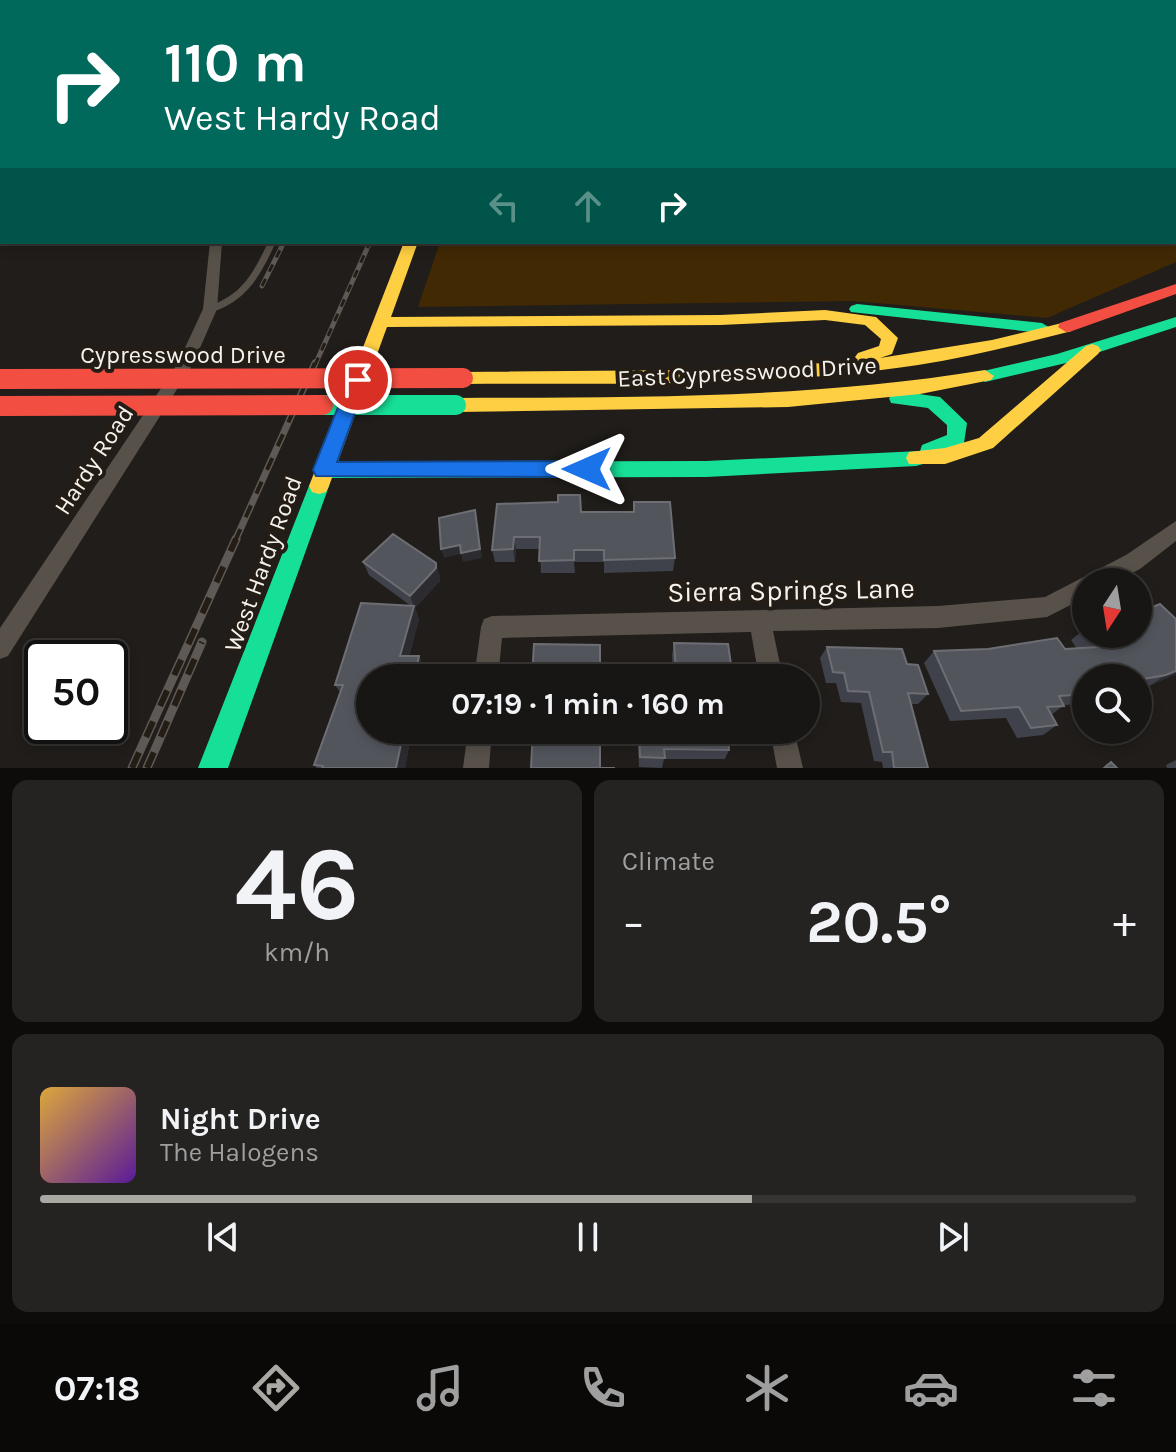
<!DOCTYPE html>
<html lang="en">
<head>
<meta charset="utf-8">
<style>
	:root { --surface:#181614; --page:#252322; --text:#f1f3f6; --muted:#9f9fa0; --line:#363534; --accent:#aba7a3 }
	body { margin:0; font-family:Karla,sans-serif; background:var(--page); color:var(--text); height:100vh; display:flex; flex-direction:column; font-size:30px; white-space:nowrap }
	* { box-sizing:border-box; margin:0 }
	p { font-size:26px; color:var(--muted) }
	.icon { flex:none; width:44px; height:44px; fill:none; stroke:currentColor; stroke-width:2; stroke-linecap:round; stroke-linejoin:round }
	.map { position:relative; height:768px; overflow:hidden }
	.drawer { display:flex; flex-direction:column; gap:12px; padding:12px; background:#0d0c0b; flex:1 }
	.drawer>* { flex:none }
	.hud { position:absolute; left:0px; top:0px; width:1176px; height:244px; box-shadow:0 4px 12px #0003,0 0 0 2px var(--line); background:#00695c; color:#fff; overflow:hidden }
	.needle { width:52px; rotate:192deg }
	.tools { position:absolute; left:1072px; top:568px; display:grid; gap:16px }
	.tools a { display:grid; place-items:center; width:80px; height:80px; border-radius:50%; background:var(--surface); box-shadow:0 4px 12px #0003,0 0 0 2px var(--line); font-size:40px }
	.speed { position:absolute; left:24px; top:640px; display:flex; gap:16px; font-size:40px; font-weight:700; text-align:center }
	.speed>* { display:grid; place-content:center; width:104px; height:104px; border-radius:50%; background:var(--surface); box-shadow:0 4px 12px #0003,0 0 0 2px var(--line); line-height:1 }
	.speed .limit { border:4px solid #111; border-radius:12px; background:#fff; color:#111 }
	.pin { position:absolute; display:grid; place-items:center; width:68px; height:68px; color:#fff; margin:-34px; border:4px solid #fff; border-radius:50%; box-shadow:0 2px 8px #0007 }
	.me { position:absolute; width:88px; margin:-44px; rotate:270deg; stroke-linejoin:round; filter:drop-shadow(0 0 6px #0008) }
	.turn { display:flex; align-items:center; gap:28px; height:168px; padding:0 32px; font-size:36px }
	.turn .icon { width:104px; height:104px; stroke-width:2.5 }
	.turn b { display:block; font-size:56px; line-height:68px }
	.lanes { display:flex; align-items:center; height:76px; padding:0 32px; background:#0003; justify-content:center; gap:40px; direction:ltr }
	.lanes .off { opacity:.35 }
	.big { font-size:60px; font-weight:700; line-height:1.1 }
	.drawer .tile { flex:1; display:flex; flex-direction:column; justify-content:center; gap:12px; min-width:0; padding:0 28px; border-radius:16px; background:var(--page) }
	.drawer .dial { align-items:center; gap:0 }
	.dial b { font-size:104px; line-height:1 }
	.song { display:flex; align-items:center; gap:24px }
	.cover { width:96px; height:96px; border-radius:12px; background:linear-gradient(135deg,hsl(40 70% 55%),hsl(270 70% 35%)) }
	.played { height:8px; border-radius:4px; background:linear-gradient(90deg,var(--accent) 65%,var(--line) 65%) }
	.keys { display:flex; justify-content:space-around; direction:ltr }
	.heat { display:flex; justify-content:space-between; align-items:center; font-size:44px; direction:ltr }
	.drawer .tiles { flex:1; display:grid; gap:12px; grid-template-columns:1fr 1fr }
	.tile:last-child { grid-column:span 2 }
	.trip { position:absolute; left:356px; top:664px; width:464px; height:80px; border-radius:40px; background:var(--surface); box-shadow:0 4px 12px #0003,0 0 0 2px var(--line); font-weight:700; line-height:80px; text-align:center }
	.tabs { display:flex; height:128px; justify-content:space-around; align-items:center; background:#0a0908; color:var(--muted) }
	.tabs .icon { width:56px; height:56px }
	.tabs .active { color:var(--accent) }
	.tabs b { font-size:36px; color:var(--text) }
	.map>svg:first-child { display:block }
	.green { fill:#412904 }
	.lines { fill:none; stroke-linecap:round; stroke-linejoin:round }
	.lane { stroke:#58514a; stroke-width:7 }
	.street { fill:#58514a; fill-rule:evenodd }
	.fast { fill:#16e098; fill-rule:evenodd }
	.slow { fill:#ffcf43; fill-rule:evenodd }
	.jam { fill:#f24e42; fill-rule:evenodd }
	.rail-far2-casing { stroke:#5e5954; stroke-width:5 }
	.rail-far1-casing { stroke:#5e5954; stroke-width:7 }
	.rail-casing { stroke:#5e5954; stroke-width:9 }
	.rail-far2 { stroke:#241d16; stroke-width:3; stroke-dasharray:8; stroke-linecap:butt }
	.rail-far1 { stroke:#241d16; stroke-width:4; stroke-dasharray:13; stroke-linecap:butt }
	.rail { stroke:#241d16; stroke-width:6; stroke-dasharray:17; stroke-linecap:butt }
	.fast-bridge { stroke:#16e098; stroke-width:20 }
	.jam-bridge { stroke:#f24e42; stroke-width:20 }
	.wall { fill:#40424b }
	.shaded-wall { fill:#2b2b30 }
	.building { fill:#53555d; stroke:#6d6e73; stroke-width:2 }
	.route { fill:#1a73e8; stroke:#114b97; stroke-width:2 }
	.labels { text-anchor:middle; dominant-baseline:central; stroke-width:8; stroke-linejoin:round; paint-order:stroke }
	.street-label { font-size:24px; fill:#f6f2ed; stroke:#241d16 }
	.near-street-label { font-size:28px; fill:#f6f2ed; stroke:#241d16 }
</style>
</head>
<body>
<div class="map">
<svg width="1176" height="768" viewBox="0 0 1176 768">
	<rect width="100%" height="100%" fill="#201d1a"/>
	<path class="green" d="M1176 182V262L1047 318 853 301 418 307 440 242H1174Z"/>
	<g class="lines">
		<path class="lane" d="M210 309C244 299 258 273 272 242"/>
		<path class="street" d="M210 242H222L217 309 193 364 8 656 0 659V628L178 363 203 309Z
			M1176 521V541L1140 569 1115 582H1086V597L1047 617 938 628 773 631 783 678H759L751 632 502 638 498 678H474L481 627 484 619 492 616 938 606 1045 597 1126 555Z
			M468 730H492L489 768H463Z
			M770 730H794L803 768H777Z"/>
		<path class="fast" d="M857 304 1042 323 1050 328 1042 333 851 312 849 309 851 306Z
			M1176 317V327L1066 363 985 382 976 376 979 372 1057 354Z
			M898 391 940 397 967 423 964 443 955 450 925 456 923 464 916 466 706 477 323 478 316 476 313 470 316 464 323 462 706 461 920 451 922 445 947 435V425L928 408 891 403 889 398Z
			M319 478 326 480 329 486 228 768H198L309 486 312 480Z"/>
		<path class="slow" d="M404 242H418L391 317 720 315 825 310 876 317 898 338 892 354 880 358 992 340 1066 322 1074 327 1072 331C1021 344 970 357 918 365 768 388 614 383 463 384L454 378 463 372 691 370 843 362 858 360 855 357 858 353 879 346 881 339 865 325 825 320 720 325 387 327 329 486 326 492 319 494 312 492 309 486Z
			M1092 344 1098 346 1101 350 1098 354 993 448 945 464H909L906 458 909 452 945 448 979 438 1086 346Z
			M985 370 994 376 991 380 920 394 788 407 456 412 447 405 456 398C634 397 809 399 985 370Z"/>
		<path class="jam" d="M1176 284V294L1072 331 1066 332 1058 327 1060 323Z"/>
		<g class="rail-far2-casing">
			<path id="rail-far2" d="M262 286 284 242
				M315 365 370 242"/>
		</g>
		<g class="rail-far1-casing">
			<path id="rail-far1" d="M235 541 315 363"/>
		</g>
		<g class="rail-casing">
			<path id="rail" d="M132 768 236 539
				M147 768 202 642"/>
		</g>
		<use href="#rail-far2" class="rail-far2"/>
		<use href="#rail-far1" class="rail-far1"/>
		<use href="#rail" class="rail"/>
		<path class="fast-bridge" d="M323 405H456"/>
		<path class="jam-bridge" d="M0 379 463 378
			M0 406 323 405"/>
	</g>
	<path class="wall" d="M558 502 581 512H633L634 502 675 558 673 571 604 573V562H574L575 573H541L540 549H516L515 562H495L492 550Z
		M363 562 440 576V581L415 608 419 619 409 656 424 668 370 730H412L405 768H317L314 765 340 692 335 685 411 606 369 575Z
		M1086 628V634H1138L1176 674 1149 686 1138 688V678H1086V704L1064 705 1051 715 1057 725 1043 735 1017 738 1006 718 950 721 924 663 934 651 1077 649 1071 640Z
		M674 643 733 678H673L672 655Z
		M827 647 907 664 928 694 918 704H911L928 768H883L882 762 874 761 861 703 841 702 836 683H826L820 658Z
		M656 730H727L729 750 725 759H664L662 768 639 767 638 741 639 731 656 732Z
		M1176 760V768H1167L1166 765Z"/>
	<path class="shaded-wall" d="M475 510 482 558 463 562 461 554 444 558 441 549Z
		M514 537 516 549 515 562 513 549Z
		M436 563 440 576V581L415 608 419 619 405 668 400 656 414 607 410 596Z
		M419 656 424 668 422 678H415Z
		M690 667 687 678H675L676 671Z
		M1176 671V674L1149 686 1166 675Z
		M404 730H412L405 768H396Z"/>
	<path class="building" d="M558 495H580L581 512H634V502H670L675 558 604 560V550H574V560L539 561 540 537H514L513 549 492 550 497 504 558 502Z
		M475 510 480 549 461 553 460 545 441 549 439 518Z
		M393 534 436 563V568L410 596 363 562Z
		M361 603 414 606 400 656H419L415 678H370V730H404L396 768H322L323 766 314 765 343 685H335Z
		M1160 604 1176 619V671L1166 675 1138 680V678H1086V694L1059 696 1064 706 1047 707 1057 725 1031 728 1019 707 961 711 934 651 988 649 1057 638 1065 649 1098 647 1089 634H1138V613Z
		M674 643 728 644 733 678H691L690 667 676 671Z
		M534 644 600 645V678H532Z
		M827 647 902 649 907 664 918 665 928 694 908 693 928 768H894L892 752H883L869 692 848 691 844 673 833 672Z
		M639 665 668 667 669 678H639Z
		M533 730H600V768H615H531Z
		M659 730H727L729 750 664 749 665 758 640 757 639 731 659 732Z
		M1111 762 1117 768H1104Z"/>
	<linearGradient id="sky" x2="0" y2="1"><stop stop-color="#12100e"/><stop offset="0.53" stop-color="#3c4049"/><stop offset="1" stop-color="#3c4049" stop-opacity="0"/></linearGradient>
	<rect width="1176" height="230" fill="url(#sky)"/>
	<path class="route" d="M358 374 367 380 337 462 587 461 594 463 597 469 594 475 587 477 316 476 313 470 349 380Z"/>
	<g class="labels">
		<g class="street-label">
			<text x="183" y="355">Cypresswood Drive</text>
			<text transform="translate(747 372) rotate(-3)">East Cypresswood Drive</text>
			<text transform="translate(94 460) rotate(-57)">Hardy Road</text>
			<text transform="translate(263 564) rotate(-70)">West Hardy Road</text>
		</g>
		<g class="near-street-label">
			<text transform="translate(791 590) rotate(-1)">Sierra Springs Lane</text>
		</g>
	</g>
</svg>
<div class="tools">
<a><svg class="needle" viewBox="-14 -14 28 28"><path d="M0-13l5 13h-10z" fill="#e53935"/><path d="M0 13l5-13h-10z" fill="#9f9fa0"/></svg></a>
<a><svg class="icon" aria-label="search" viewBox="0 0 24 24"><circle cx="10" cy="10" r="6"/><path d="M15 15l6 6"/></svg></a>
</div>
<div class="speed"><div class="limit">50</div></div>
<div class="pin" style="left:358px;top:380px;background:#d93025"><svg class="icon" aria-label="arrive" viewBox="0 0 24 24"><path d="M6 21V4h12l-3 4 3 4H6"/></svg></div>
<svg class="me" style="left:587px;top:469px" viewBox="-20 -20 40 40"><path d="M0-17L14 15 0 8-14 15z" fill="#1a73e8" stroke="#fff" stroke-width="4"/></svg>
<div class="trip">07:19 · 1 min · 160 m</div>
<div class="hud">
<div class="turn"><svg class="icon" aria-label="right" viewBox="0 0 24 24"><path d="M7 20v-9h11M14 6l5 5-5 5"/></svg><div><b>110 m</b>West Hardy Road</div></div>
<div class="lanes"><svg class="icon off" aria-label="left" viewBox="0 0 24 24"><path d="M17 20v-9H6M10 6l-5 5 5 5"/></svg><svg class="icon off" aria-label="ahead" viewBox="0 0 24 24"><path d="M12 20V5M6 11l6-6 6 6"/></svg><svg class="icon" aria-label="right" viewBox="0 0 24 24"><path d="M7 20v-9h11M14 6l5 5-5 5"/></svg></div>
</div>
</div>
<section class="drawer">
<div class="tiles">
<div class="tile dial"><b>46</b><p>km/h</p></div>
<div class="tile"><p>Climate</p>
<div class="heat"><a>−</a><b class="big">20.5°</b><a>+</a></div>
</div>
<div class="tile">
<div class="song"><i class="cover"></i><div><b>Night Drive</b><p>The Halogens</p></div></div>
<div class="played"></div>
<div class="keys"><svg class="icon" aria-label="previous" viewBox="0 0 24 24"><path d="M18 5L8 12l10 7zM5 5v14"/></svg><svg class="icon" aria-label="pause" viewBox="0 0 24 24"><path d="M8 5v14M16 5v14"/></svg><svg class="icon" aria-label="next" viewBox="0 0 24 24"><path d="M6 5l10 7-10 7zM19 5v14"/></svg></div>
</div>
</div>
</section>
<nav class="tabs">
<b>07:18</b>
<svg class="icon active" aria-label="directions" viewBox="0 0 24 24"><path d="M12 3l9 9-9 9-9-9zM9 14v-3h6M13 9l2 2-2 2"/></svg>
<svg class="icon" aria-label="music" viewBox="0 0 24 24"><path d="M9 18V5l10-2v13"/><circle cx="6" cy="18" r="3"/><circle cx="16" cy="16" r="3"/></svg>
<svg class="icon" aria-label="phone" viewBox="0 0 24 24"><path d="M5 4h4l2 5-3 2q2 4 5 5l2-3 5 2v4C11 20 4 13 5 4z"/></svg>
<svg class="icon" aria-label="climate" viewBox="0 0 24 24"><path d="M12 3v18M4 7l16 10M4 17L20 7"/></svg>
<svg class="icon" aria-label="car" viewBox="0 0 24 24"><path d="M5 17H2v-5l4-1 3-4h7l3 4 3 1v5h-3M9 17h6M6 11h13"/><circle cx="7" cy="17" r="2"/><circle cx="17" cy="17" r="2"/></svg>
<svg class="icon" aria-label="filters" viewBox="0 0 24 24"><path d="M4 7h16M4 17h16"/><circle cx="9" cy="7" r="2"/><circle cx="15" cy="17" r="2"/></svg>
</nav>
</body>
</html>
